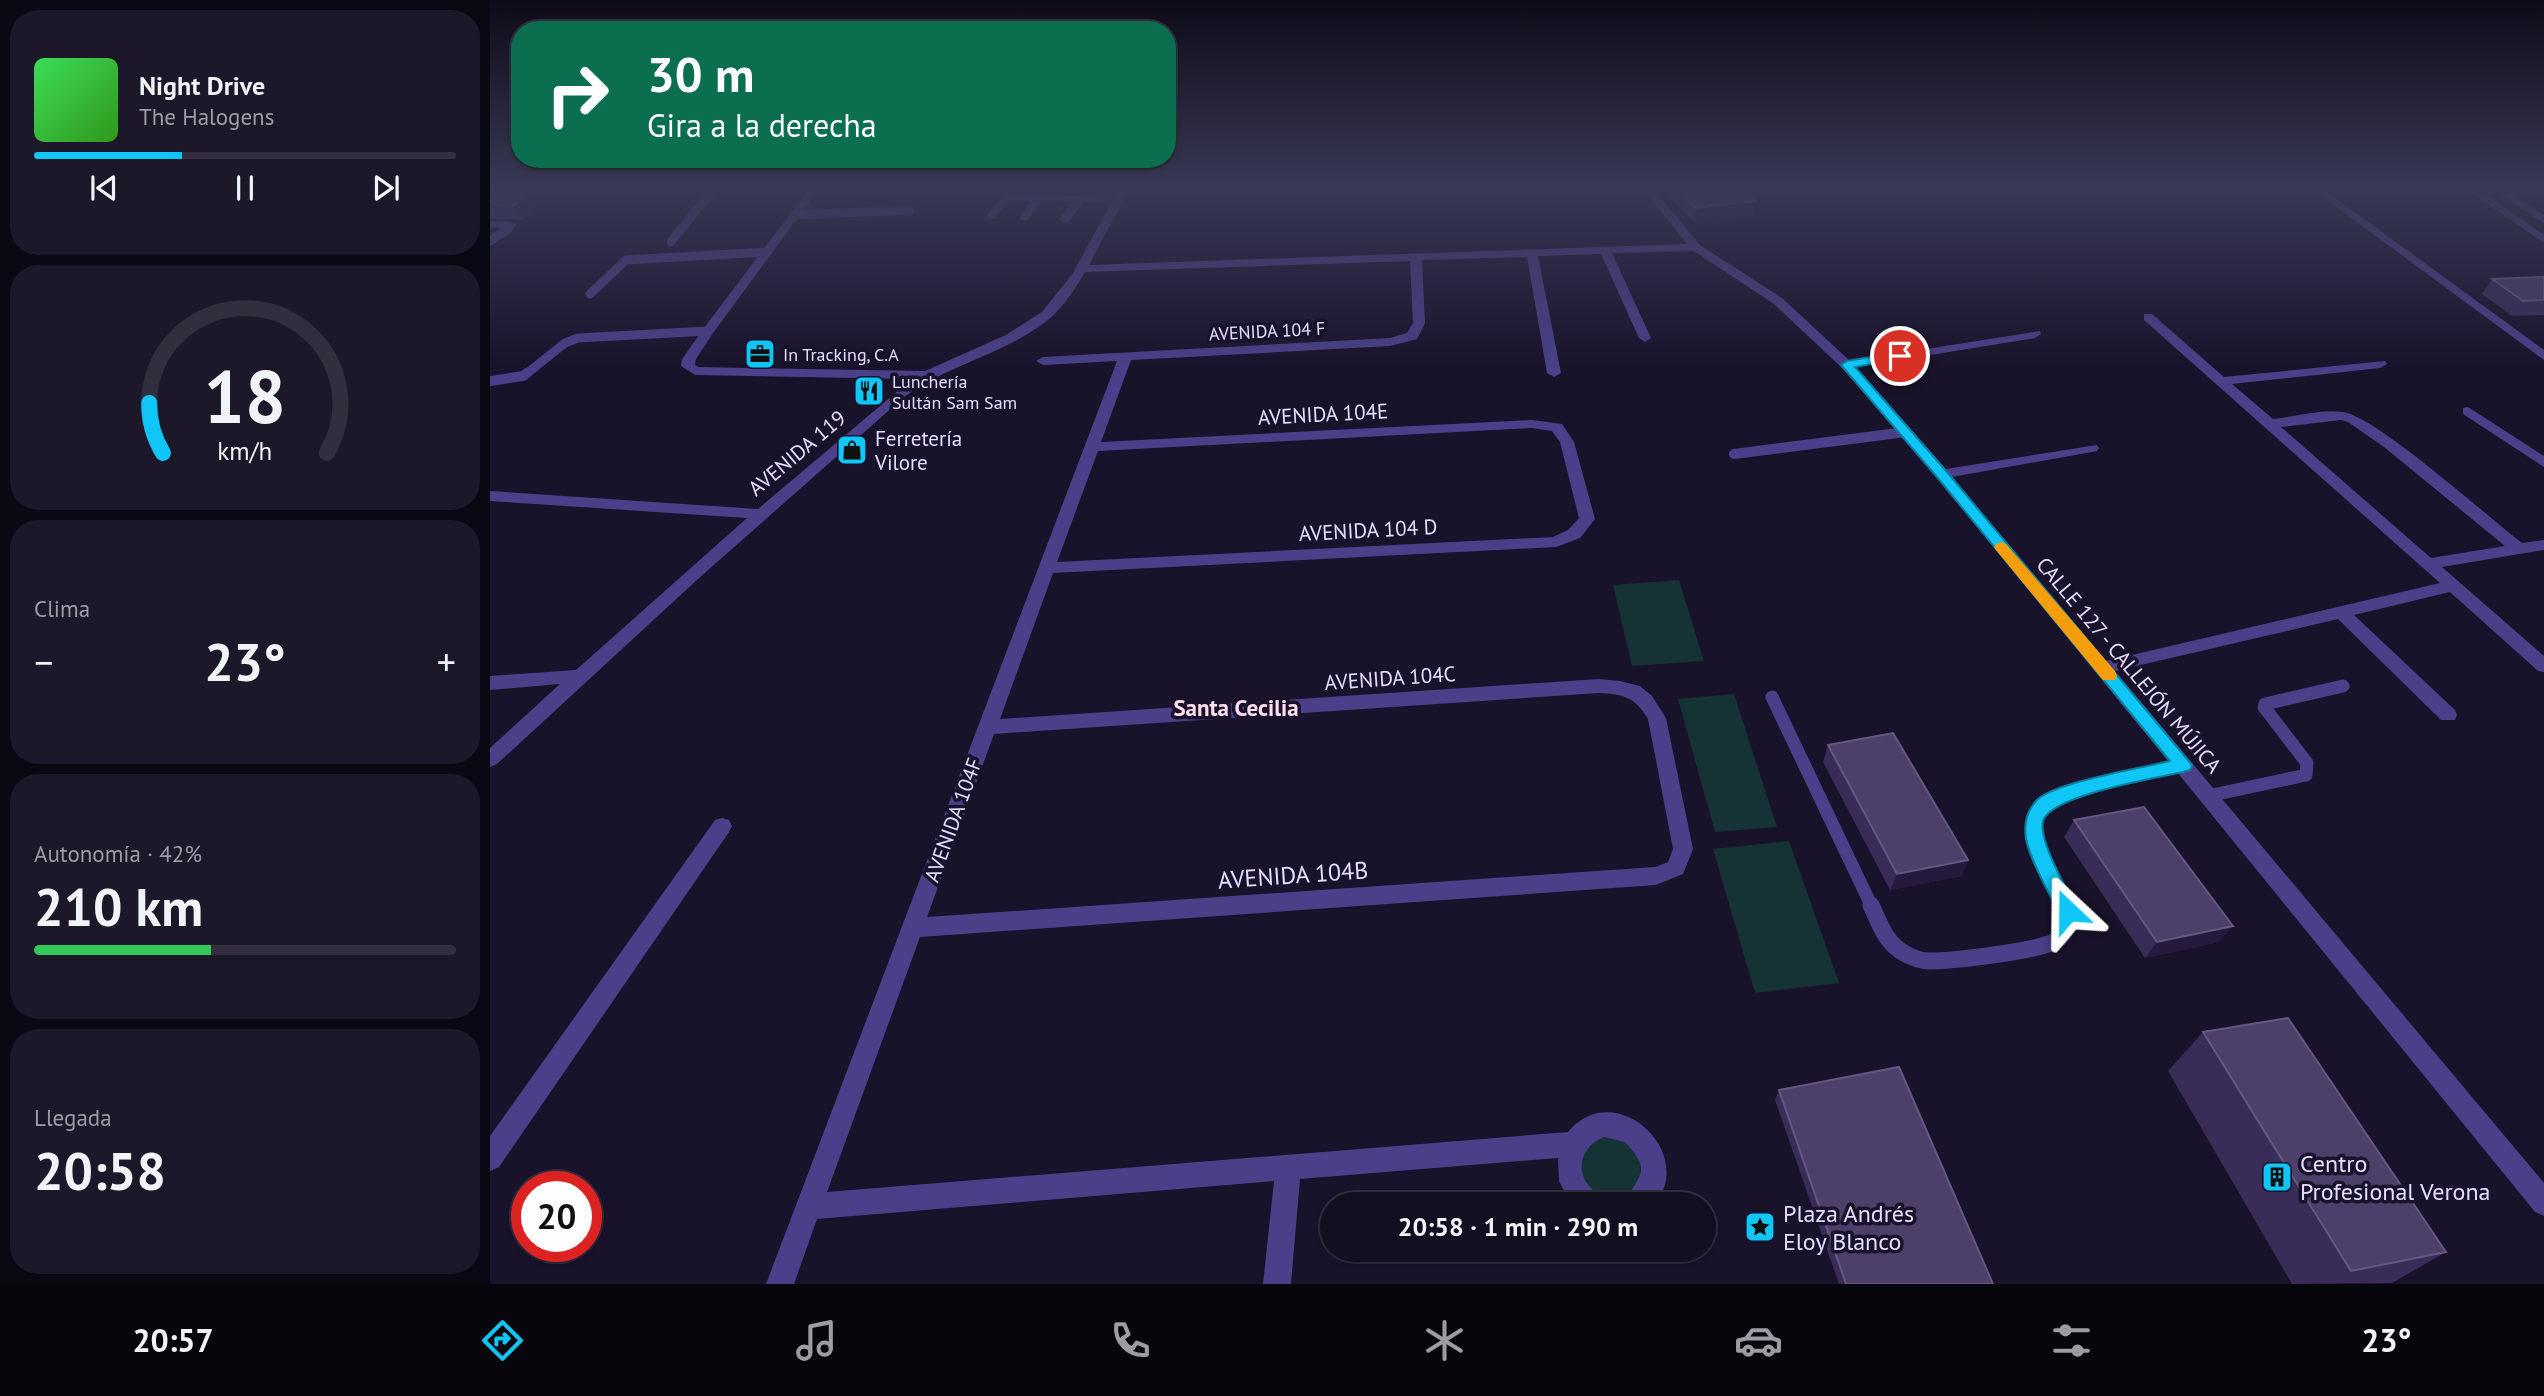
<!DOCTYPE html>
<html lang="es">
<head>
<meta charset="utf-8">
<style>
	:root { --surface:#130e20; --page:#1c1729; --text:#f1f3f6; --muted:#9d9ca5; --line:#322e3e; --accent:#10c6f7 }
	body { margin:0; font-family:"PT Sans",sans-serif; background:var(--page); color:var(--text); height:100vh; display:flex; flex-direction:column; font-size:26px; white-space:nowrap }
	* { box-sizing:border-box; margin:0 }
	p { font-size:23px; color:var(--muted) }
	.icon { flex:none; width:38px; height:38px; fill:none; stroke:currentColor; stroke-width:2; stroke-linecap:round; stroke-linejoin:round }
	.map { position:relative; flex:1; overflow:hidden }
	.panel { display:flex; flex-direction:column; gap:10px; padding:10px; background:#0a0812; width:490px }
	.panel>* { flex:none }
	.hud { position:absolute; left:21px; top:21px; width:665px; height:147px; border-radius:28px; box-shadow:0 2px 5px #0004,0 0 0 2px var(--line); background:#0b6e4f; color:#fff; overflow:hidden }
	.speed { position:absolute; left:21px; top:1171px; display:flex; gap:14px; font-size:35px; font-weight:700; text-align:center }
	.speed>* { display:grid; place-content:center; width:91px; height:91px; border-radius:50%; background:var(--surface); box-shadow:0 2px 5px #0004,0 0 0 2px var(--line); line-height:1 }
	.speed .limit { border:10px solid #d22; background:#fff; color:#111 }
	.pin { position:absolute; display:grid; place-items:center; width:60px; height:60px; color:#fff; margin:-30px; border:4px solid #fff; border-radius:50%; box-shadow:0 2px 7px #0007 }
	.me { position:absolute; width:77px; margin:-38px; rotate:337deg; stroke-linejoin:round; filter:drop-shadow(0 0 5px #0008) }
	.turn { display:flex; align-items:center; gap:24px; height:147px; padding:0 21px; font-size:32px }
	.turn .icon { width:91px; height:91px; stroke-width:2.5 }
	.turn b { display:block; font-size:49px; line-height:60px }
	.big { font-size:52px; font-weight:700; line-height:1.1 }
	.panel .card { flex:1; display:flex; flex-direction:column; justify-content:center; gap:10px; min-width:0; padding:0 24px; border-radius:28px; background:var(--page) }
	.panel .dial { align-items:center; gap:0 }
	.dial svg { height:182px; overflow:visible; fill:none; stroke:var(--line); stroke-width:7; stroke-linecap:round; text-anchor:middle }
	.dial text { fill:var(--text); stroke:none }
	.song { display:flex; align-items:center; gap:21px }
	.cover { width:84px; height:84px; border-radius:10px; background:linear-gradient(135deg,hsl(130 70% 55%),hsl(110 70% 35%)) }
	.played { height:7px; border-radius:4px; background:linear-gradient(90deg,var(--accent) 35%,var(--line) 35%) }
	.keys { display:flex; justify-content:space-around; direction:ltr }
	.heat { display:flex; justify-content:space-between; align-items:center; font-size:38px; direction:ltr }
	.charge { height:10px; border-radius:5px; background:linear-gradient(90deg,#34c759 42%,var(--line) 0) }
	.trip { position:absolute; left:830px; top:1192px; width:396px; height:70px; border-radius:35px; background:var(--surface); box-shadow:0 2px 5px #0004,0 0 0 2px var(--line); font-weight:700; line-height:70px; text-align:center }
	.menu { display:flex; height:112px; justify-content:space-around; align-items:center; background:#08060d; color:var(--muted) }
	.menu .icon { width:49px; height:49px }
	.menu .active { color:var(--accent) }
	.menu b { font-size:32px; color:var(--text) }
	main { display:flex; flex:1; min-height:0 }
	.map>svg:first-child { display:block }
	.green { fill:#153235 }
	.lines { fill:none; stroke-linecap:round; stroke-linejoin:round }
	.service-far3 { stroke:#4a3f88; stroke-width:9 }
	.service-far2 { stroke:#4a3f88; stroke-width:10 }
	.service-far1 { stroke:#4a3f88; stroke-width:13 }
	.service { stroke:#4a3f88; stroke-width:17 }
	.minor { fill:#4a3f88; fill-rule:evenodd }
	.wall { fill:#3a2c58 }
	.shaded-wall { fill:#251a3e }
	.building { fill:#4c3f69; stroke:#645881; stroke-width:2 }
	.route { fill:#10c6f7; stroke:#0a81a1; stroke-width:2 }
	.slow { fill:#f59e0b }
	.labels { text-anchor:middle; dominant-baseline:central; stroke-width:7; stroke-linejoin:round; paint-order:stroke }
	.far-street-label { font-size:18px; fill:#e5ddfe; stroke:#19122b }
	.far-poi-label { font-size:18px; fill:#e5ddfe; stroke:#19122b; text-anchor:start }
	.street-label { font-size:21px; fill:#e5ddfe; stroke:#19122b }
	.poi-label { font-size:21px; fill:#e5ddfe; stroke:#19122b; text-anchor:start }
	.neighbourhood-label { font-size:23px; font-weight:bold; fill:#fedfef; stroke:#19122b }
	.near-street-label { font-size:24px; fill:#e5ddfe; stroke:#19122b }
	.near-poi-label { font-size:24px; fill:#e5ddfe; stroke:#19122b; text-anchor:start }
</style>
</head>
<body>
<main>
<section class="panel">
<div class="card">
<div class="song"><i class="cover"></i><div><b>Night Drive</b><p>The Halogens</p></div></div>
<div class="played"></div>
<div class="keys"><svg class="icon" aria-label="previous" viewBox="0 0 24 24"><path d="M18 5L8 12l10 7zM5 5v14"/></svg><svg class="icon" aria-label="pause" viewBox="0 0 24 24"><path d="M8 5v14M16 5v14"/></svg><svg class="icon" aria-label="next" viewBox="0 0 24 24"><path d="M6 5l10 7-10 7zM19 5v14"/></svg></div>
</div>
<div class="card dial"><svg viewBox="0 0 100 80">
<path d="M14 69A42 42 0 1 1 86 69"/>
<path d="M14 69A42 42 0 0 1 8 47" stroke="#10c6f7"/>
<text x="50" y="56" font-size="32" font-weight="700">18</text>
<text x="50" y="72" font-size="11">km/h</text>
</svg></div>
<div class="card"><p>Clima</p>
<div class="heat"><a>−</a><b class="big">23°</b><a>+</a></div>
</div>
<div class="card"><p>Autonomía · 42%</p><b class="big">210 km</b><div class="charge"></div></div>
<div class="card"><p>Llegada</p><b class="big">20:58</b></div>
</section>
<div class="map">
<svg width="2054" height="1284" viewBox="0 0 2054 1284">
	<rect width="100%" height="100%" fill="#19122b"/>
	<path class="green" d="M1189 580 1214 661 1142 666 1123 585Z
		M1244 694 1287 827 1225 832 1188 699Z
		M1299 841 1349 983 1265 993 1223 849Z
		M1117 1135C1163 1137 1160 1205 1120 1199 1106 1198 1093 1185 1082 1178L1099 1144Z"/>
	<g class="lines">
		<path class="service-far3" d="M304 215 420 210
			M0 241 19 228
			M181 242 223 189
			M100 294 136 260 277 252
			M35 375 75 343 88 338 218 331"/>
		<path class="service-far2" d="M0 381 33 376 37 373
			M1244 454 1416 432"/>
		<path class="service-far1" d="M1282 697 1382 907
			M1718 796 1816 775 1817 763 1774 707 1775 704 1853 686
			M1577 907 1544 833 1545 818 1554 804 1599 786 1693 765"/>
		<path class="service" d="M1381 905C1390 924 1395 942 1414 953 1421 957 1431 961 1439 961 1462 961 1551 951 1567 940 1578 932 1579 916 1576 905"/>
		<path class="minor" d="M319 189H329L223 333 206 359 205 365 208 367 435 371 516 335 552 312 583 273 621 203 593 202 579 222 575 223 569 220 582 202 552 201 538 220 534 221 529 218 541 201 519 200 505 219H497L496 217 517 189H527L524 194 546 195 553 189 558 192 556 195 625 197 629 189H639L599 265 1197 244 1153 189H1163L1210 245 1292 298 1360 361 1550 331 1551 334 1545 338 1366 367 1456 469 1607 445 1609 448 1607 451 1602 452 1462 477 1616 661 1950 583 1654 320V314H1662L1734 377 1895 361 1897 364 1890 368 1742 384 1783 419C1804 417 1832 409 1853 412 1887 417 1998 517 2032 543L2054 540V550L1952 567 2054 656V672L2048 671 1960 592 1864 615 1965 710 1967 715 1965 720H1951L1848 619 1625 671 2054 1183V1216L2045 1212 1447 477 1352 368 1284 304 1204 251 1122 253 1161 338 1155 342 1149 338 1111 254 1048 256 1071 373 1064 377 1057 373 1037 257 932 260 935 323 927 339 900 346 641 360 611 442 1042 420 1072 424 1084 442 1105 519 1090 538 1066 547 563 573 510 719 1109 679 1130 681 1150 686 1162 696 1176 718 1203 849 1193 874 1166 885 430 937 337 1192 1078 1132C1125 1076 1207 1152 1165 1204H1135C1147 1174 1164 1173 1135 1142L1114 1137C1096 1144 1085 1163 1096 1182 1102 1191 1109 1194 1113 1204H1081L1069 1181 1068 1158 810 1179 801 1284H773L784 1181 327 1219 304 1284H276L627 361 553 365 546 361 553 357 900 338 917 333 923 323 920 261 595 272C585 289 574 306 559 319 516 354 458 364 413 398L208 579 7 764 0 767V748L70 684 0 690V676L86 670 257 518 0 501V491L268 509 422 379 205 375 191 366 192 359 214 328ZM1851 420 1858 422 1894 447 2015 546 1941 558 1791 427ZM1042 428 1062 431 1070 442 1089 518 1078 530 1063 537 567 562 608 451ZM1109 693C1133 694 1145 697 1158 719L1183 849 1178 862 1165 867 437 917 504 734Z
			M1822 189H1833L2054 350V360Z
			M1976 189H1988L2054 235V243Z
			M2002 189H2014L2054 215V223Z
			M0 221 20 222 26 225 19 231 13 228 0 227Z
			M1978 407 2054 456V467L1973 414V408Z
			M232 818 239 820 242 826 239 832 9 1167 0 1171V1136L225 820Z"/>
	</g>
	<path class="wall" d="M0 189 63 194 33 220 0 218Z
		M1172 189H1256L1264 215 1203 221Z
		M2054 277V315L2022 316 1992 294 2002 279Z
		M1338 745 1478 860 1471 876 1400 890 1333 762Z
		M1584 820 1729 942 1655 958 1574 837Z
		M1713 1032 1956 1252 1902 1283 1802 1284 1678 1071Z
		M1289 1090 1503 1284H1349L1285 1100Z"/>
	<path class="shaded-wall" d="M44 189H60L63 194 33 220 23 206Z
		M1266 201 1264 215 1203 221 1205 208Z
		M1478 860 1471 876 1400 890 1407 874Z
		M1743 926 1729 942 1655 958 1667 942Z"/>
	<path class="building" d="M0 189H44L23 206 0 204Z
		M1186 189H1256L1266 201 1205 208Z
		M2054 277V300L2033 301 2002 279Z
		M1403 733 1478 860 1407 874 1338 745Z
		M1654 807 1743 926 1667 942 1584 820Z
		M1798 1018 1956 1252 1861 1271 1713 1032Z
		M1409 1067 1503 1284H1356L1289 1090Z"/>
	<linearGradient id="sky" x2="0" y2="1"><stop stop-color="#0e0a18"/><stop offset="0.51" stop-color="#383955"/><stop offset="1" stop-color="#383955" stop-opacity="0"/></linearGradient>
	<rect width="2054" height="369" fill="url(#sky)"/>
	<path class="route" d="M1410 352 1416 356 1415 358 1365 367 1457 472 1702 765 1700 770 1693 772C1667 778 1560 795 1553 821 1548 842 1579 892 1588 911L1585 917 1578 920 1571 917C1561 897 1540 860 1536 839 1534 824 1536 812 1547 800 1565 782 1652 768 1680 761L1447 477 1351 365 1357 361Z"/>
	<path class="slow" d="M1511 542 1516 544 1625 671 1627 676 1625 680H1613L1506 550 1504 547 1506 544Z"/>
	<defs>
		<g id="office-square" transform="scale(1.575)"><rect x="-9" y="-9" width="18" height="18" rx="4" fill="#10c6f7" stroke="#19122b"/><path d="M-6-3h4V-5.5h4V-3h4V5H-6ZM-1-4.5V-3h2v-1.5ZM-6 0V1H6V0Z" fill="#111"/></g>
		<g id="restaurant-square" transform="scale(1.575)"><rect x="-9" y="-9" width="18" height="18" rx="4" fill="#10c6f7" stroke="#19122b"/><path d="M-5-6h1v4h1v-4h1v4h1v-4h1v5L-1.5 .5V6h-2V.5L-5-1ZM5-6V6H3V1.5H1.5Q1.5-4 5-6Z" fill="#111"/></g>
		<g id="shop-square" transform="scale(1.575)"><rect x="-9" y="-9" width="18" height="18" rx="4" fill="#10c6f7" stroke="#19122b"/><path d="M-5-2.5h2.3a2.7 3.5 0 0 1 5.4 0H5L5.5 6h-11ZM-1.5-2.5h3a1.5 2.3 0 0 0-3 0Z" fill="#111"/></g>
		<g id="building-square" transform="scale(1.575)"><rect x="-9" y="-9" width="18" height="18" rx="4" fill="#10c6f7" stroke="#19122b"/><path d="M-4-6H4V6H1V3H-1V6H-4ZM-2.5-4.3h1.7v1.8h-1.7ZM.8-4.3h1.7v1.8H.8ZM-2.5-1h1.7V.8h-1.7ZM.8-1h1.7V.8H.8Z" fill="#111"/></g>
		<g id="sight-square" transform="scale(1.575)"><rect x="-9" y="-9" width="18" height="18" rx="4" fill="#10c6f7" stroke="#19122b"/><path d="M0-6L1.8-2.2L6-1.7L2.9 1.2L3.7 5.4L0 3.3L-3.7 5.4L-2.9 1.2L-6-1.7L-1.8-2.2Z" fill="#111"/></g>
	</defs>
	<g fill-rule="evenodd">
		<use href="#office-square" x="270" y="354"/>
		<use href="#restaurant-square" x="379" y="391"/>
		<use href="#shop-square" x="362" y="450"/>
		<use href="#building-square" x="1787" y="1177"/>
		<use href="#sight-square" x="1270" y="1227"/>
	</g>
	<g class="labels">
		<g class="far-street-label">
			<text transform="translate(777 331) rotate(-3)">AVENIDA 104 F</text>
		</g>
		<g class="far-poi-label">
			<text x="293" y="354">In Tracking, C.A</text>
			<text x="402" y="381">Lunchería<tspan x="402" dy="21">Sultán Sam Sam</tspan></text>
		</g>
		<g class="street-label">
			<text transform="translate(833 414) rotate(-3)">AVENIDA 104E</text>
			<text transform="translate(307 453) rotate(-40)">AVENIDA 119</text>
			<text transform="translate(878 530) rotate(-3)">AVENIDA 104 D</text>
			<text transform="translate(1639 665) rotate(50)">CALLE 127 - CALLEJÓN MÚJICA</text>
			<text transform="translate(900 678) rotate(-4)">AVENIDA 104C</text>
			<text transform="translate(463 820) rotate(-70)">AVENIDA 104F</text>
		</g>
		<g class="poi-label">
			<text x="385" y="438">Ferretería<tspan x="385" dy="24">Vilore</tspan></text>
		</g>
		<g class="neighbourhood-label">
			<text x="746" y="707">Santa Cecilia</text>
		</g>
		<g class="near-street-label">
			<text transform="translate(803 875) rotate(-4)">AVENIDA 104B</text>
		</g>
		<g class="near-poi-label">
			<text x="1810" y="1163">Centro<tspan x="1810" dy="28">Profesional Verona</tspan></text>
			<text x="1293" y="1213">Plaza Andrés<tspan x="1293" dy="28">Eloy Blanco</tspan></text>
		</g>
	</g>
</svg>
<div class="speed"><div class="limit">20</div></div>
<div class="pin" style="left:1410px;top:356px;background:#d93025"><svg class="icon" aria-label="arrive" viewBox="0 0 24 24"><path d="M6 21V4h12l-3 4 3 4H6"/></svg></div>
<svg class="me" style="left:1578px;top:911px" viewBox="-20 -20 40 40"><path d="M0-17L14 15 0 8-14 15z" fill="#10c6f7" stroke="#fff" stroke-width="4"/></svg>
<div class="trip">20:58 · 1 min · 290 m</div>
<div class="hud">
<div class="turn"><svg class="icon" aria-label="right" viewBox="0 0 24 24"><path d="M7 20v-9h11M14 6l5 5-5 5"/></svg><div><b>30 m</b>Gira a la derecha</div></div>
</div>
</div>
</main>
<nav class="menu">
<b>20:57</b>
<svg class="icon active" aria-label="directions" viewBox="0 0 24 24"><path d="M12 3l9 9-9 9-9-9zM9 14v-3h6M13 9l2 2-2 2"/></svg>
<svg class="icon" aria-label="music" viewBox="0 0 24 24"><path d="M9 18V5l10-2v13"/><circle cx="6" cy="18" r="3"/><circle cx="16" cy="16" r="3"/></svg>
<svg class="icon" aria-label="phone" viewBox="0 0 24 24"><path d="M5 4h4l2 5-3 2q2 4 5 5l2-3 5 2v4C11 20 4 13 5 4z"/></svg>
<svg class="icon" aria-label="climate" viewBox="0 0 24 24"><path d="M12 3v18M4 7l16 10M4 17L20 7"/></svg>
<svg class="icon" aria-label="car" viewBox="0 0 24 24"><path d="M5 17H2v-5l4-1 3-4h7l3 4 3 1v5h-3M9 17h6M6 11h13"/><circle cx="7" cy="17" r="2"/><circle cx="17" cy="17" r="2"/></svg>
<svg class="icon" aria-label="filters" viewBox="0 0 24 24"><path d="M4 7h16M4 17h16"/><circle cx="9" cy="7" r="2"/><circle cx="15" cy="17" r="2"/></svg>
<b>23°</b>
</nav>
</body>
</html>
